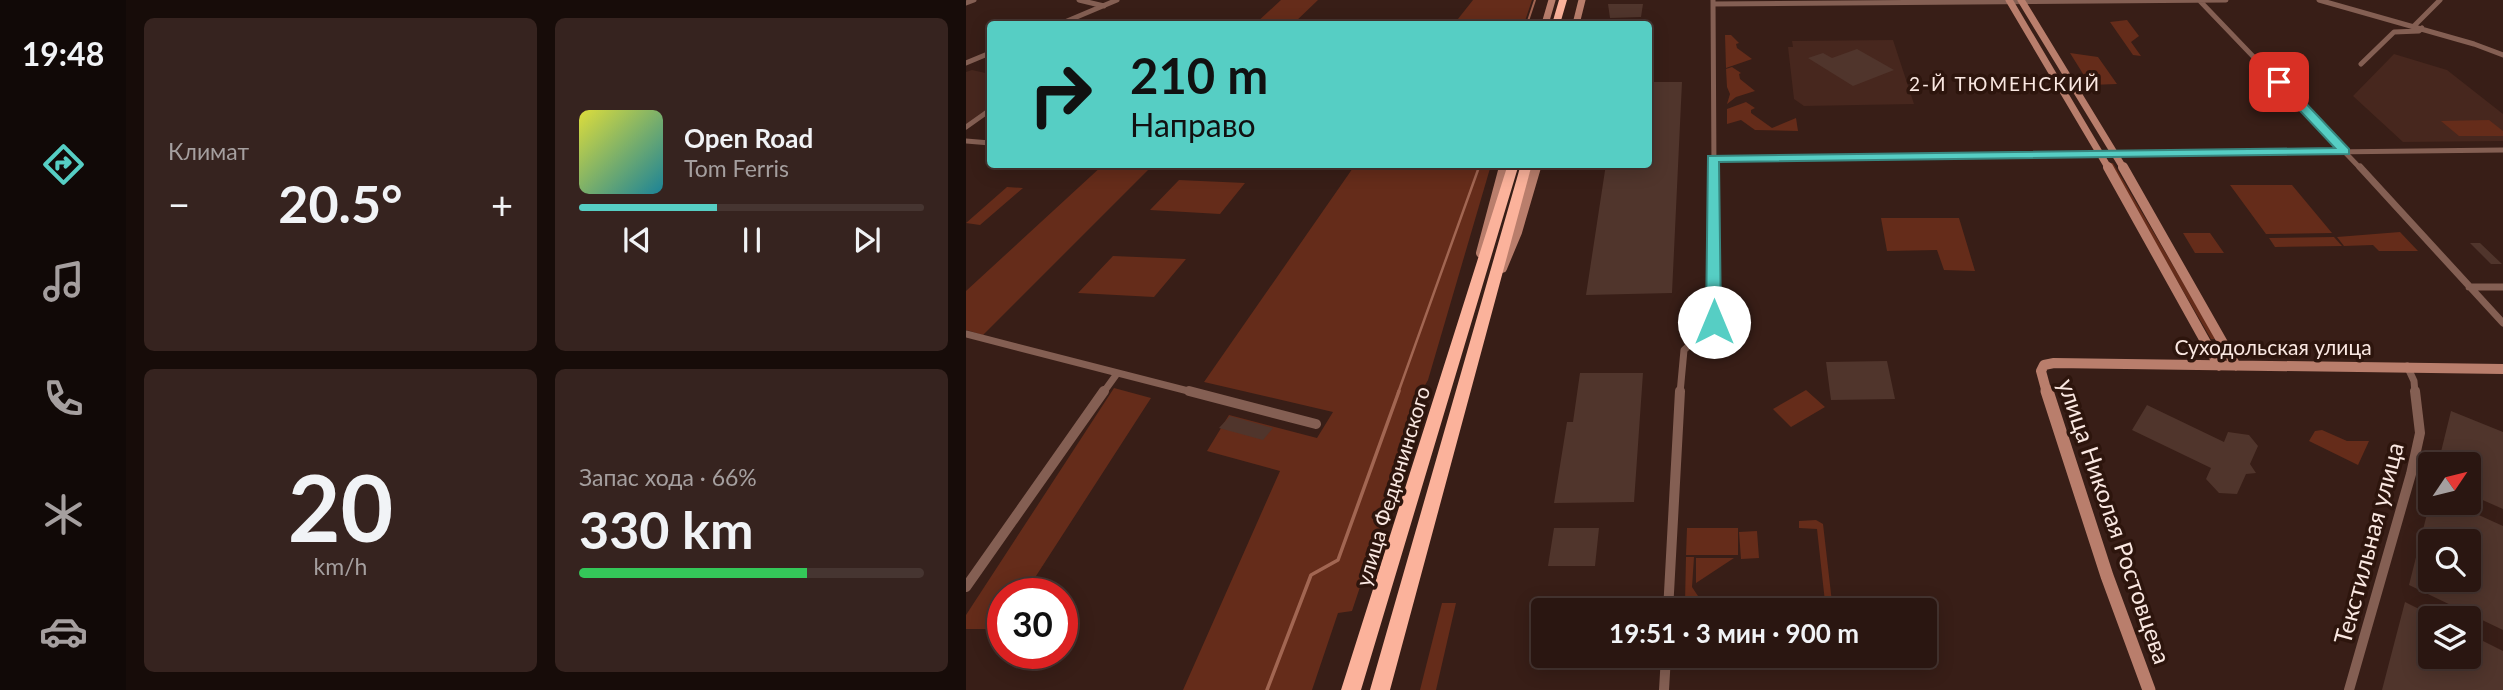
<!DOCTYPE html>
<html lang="ru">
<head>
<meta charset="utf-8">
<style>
	:root { --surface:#2a1611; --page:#36231f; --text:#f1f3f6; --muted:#a59f9f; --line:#463531; --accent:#56cec4 }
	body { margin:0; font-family:Lato,sans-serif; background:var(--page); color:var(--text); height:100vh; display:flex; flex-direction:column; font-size:26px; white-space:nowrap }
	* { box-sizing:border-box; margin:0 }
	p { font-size:23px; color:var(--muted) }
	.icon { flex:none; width:38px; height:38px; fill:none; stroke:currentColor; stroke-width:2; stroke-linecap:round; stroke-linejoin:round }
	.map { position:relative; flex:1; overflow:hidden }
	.details { display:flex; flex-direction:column; gap:18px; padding:18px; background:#170c09; width:840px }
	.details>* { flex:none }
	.banner { position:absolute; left:21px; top:21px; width:665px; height:147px; border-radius:7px; box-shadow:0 4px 18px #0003,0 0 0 2px var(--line); background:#56cec4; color:#111; overflow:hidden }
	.needle { width:46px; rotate:55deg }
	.buttons { position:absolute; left:1452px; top:452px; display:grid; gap:14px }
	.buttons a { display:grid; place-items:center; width:63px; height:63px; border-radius:7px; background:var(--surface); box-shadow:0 4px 18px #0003,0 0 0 2px var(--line); font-size:35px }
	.speed { position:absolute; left:21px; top:578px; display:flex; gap:14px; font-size:35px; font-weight:700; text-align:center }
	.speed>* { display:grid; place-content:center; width:91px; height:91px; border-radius:50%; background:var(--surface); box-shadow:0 4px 18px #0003,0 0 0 2px var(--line); line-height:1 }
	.speed .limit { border:10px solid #d22; background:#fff; color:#111 }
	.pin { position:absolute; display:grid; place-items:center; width:60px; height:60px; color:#fff; margin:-30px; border-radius:14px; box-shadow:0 4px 10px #0006 }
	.me { position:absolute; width:77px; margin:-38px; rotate:0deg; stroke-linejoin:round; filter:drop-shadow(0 0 5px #0008) }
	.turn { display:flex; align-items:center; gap:24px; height:147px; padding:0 28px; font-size:32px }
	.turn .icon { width:91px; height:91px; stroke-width:2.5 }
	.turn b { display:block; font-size:49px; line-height:60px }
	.big { font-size:52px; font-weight:700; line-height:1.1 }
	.details .tile { flex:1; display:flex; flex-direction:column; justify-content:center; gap:10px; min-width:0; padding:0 24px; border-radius:10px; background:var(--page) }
	.details .dial { align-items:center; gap:0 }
	.dial b { font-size:91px; line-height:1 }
	.song { display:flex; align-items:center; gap:21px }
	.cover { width:84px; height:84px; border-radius:10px; background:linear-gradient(135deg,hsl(60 70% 55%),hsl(190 70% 35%)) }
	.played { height:7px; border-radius:4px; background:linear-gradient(90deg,var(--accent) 40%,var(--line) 40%) }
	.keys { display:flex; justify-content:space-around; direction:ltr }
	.heat { display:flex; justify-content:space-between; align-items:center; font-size:38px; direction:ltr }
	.charge { height:10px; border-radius:5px; background:linear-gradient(90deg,#34c759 66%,var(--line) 0) }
	.details .tiles { flex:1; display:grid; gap:18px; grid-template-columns:repeat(2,1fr) }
	.trip { position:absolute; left:565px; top:598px; width:406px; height:70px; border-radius:7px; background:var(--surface); box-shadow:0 4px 18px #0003,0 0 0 2px var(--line); font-weight:700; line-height:70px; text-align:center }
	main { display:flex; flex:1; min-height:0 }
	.tabs { display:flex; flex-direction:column; width:126px; justify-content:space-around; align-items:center; background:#110907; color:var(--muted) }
	.tabs .icon { width:49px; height:49px }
	.tabs .selected { color:var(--accent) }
	.tabs b { font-size:32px; color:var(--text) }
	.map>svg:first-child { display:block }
	.built { fill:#47271e }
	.green { fill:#652c1a }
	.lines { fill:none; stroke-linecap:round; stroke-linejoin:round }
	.stream-far2 { stroke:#a26652; stroke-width:2 }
	.stream-far1 { stroke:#a26652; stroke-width:2.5 }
	.stream { stroke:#a26652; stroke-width:3.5 }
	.building { fill:#50352c; fill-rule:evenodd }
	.street-far2 { stroke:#845f53; stroke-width:5 }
	.street-far1 { stroke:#845f53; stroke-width:7 }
	.street { stroke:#845f53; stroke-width:10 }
	.secondary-far2 { stroke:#b97e6c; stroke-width:7 }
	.secondary-far1 { stroke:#b97e6c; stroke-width:10 }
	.secondary { stroke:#b97e6c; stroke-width:13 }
	.highway { fill:#fbb29b; fill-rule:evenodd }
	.route { fill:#56cec4; stroke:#38867f; stroke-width:2 }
	.labels { text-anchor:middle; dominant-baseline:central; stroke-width:7; stroke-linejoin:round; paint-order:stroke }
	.far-neighbourhood-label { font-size:19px; letter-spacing:2px; fill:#fae8e2; stroke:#2d150d }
	.street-label { font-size:21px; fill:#fae8e2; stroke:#2d150d }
	.near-street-label { font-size:24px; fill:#fae8e2; stroke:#2d150d }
</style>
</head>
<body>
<main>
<nav class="tabs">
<b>19:48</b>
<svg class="icon selected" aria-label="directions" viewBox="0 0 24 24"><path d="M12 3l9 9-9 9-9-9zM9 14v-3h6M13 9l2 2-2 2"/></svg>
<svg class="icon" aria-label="music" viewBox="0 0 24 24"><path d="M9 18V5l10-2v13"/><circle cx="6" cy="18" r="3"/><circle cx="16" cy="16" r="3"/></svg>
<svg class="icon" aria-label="phone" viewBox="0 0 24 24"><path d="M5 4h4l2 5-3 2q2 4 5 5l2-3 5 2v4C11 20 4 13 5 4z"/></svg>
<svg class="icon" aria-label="climate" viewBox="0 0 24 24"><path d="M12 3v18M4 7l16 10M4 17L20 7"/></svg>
<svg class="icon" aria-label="car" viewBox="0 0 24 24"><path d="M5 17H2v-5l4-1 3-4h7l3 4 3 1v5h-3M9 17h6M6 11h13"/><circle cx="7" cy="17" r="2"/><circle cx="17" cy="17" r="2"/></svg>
</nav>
<section class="details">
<div class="tiles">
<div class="tile"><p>Климат</p>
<div class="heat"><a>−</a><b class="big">20.5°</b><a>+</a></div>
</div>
<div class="tile">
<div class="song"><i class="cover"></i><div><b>Open Road</b><p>Tom Ferris</p></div></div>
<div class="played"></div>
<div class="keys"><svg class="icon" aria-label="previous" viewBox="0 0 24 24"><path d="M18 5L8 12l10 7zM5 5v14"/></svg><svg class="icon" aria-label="pause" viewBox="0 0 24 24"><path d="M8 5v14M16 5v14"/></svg><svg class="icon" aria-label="next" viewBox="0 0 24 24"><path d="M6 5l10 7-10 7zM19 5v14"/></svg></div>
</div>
<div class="tile dial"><b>20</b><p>km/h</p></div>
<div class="tile"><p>Запас хода · 66%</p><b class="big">330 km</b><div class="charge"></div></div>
</div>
</section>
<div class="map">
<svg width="1537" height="690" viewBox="0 0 1537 690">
	<rect width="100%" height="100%" fill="#381e17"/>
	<path class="built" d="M927 40 948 104 838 106 828 99 822 47H827L826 41Z
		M1428 54 1481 70 1537 114V141L1437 142 1387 96Z
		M6 70 24 74V108L0 126V72Z"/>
	<path class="green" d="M315 0H352L327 24H289Z
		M507 0H566L558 24H488Z
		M1161 20 1173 36 1165 42 1175 56 1167 55 1144 22Z
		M759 35H765L773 43 770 44 771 48 786 59 760 68Z
		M1104 53 1132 57 1151 84 1124 85Z
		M766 67 775 73 773 74 774 79 789 91 770 97 761 104 764 94 761 87 760 69Z
		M780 102 789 108 785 110V113L806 128 830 118 832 131 789 130 775 120 761 124V109Z
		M1523 120 1537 131V136H1493L1475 121Z
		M1143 163H1147L1250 339H1245Z
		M137 165H187L17 335 0 330V291Z
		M389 165H525L462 380C449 402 439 426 439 452L386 611 372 613 346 690H217L314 471 241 451 263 415 351 438 367 412 238 382Z
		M213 180 279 183 254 214 184 210Z
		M1264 185H1326L1366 233 1300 234Z
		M41 187 57 188 14 225 0 223Z
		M915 218H993L1009 271 978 270 971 250 921 251Z
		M1434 232 1452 251H1413L1407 245 1378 246 1371 237Z
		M1217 233H1244L1258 253H1229Z
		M1368 237 1376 246 1309 247 1303 238Z
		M147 256 220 259 188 297 112 293Z
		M148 388 185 398 59 593H37L36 629H0V615Z
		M840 390 859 407 825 427 807 409Z
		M1356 430 1381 441H1403L1392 465 1343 441 1349 431Z
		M850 520 857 524 867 611H860L851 529 833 528V521Z
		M721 528H772V555H720Z
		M791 531 793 558 775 559 773 532Z
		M720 557H728L726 587 736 602 725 607 719 603Z
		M730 558H768L730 583Z
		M476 603H490L470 690H454Z"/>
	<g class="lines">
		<path class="stream-far2" d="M561 24 569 0
			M512 169 514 164"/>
		<path class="stream-far1" d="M432 393 513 167"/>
		<path class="stream" d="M301 690 345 575 372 560 433 391"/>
	</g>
	<path class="building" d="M642 4H677L675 17 644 18Z
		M891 49 928 70 887 86 842 58 857 53 866 58Z
		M682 82H716L706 293 620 295 640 164H682Z
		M1504 243H1514L1536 264H1525Z
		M921 361 929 399 865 400 860 362Z
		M614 373H677L668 502 588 503 601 422H607Z
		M1181 405 1258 442 1262 432 1283 435 1292 446 1284 464 1290 473 1280 474 1271 494 1253 493 1240 479 1245 468 1166 430Z
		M1485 411 1537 432V509L1503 494V464H1472Z
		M264 416 307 428 297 440 253 428Z
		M1464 502H1484L1537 526V630L1443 585ZM1465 541H1503V579H1465Z
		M588 528H633L629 566H582Z
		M1439 602 1471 618H1465V656H1503V634L1537 651V690H1416Z"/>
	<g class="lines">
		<path class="street-far2" d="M113 0 138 6
			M747 0 748 169
			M1233 0 1395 169
			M1353 0 1508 44 1537 55
			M0 3 8 0
			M747 4 1260 0
			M94 24 151 0
			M1448 26 1474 0
			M0 63 24 53
			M1395 64 1428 32 1453 31 1456 28
			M0 127 24 110
			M0 141 24 143
			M746 159 1537 150"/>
		<path class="street-far1" d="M1394 167 1537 323
			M1503 287H1537
			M0 334 230 393
			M1441 366 1448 381 1449 393
			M137 393 150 375
			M714 393 718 350 728 341 748 336 747 167"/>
		<path class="street" d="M223 391 350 424
			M0 587 138 391
			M702 611 714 391
			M698 690 700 656
			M1383 690 1445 474 1454 433 1449 391"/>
		<path class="secondary-far2" d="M1043 0 1143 169
			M1055 0 1158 169
			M579 24 586 0
			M610 24 616 0
			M538 169 539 164
			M569 169 571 164"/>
		<path class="secondary-far1" d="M1142 167 1253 366
			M1157 167 1270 366
			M515 253 538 167
			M536 268 551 232 570 167
			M1081 393 1075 371 1078 365 1088 363 1537 369"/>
		<path class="secondary" d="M1081 391 1141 576 1183 690"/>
		<path class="highway" d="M593 0H601L594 24H586Z
			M542 164H553L395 690H375Z
			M555 164H566L424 690H404Z"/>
	</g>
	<path class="route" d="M1309 79H1317L1383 149V154L753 162 755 322 748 327 740 322 742 156 1369 148 1309 84Z"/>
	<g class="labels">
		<g class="far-neighbourhood-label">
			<text x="1039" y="83">2-Й ТЮМЕНСКИЙ</text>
		</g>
		<g class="street-label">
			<text x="1307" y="346">Суходольская улица</text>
			<text transform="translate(426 486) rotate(-73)">улица Федюнинского</text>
		</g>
		<g class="near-street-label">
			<text transform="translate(1149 521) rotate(71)">улица Николая Ростовцева</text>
			<text transform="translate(1402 543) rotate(-75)">Текстильная улица</text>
		</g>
	</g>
</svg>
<div class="buttons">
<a><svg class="needle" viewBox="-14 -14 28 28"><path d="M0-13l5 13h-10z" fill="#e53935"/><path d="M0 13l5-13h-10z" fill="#a59f9f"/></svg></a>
<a><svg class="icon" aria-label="search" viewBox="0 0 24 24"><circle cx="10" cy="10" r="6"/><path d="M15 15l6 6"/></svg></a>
<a><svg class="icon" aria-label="layers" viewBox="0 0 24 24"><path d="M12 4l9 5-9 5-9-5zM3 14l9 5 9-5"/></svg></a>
</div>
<div class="speed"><div class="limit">30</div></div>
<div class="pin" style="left:1313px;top:82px;background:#d93025"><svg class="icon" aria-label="arrive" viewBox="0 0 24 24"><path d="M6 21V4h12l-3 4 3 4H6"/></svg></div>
<svg class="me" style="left:748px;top:322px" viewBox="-20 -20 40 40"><circle r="19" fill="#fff"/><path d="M0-13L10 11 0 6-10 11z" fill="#56cec4"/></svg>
<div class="trip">19:51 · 3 мин · 900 m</div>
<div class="banner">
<div class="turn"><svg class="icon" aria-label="right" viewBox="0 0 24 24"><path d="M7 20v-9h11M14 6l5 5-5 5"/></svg><div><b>210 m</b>Направо</div></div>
</div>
</div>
</main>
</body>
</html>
